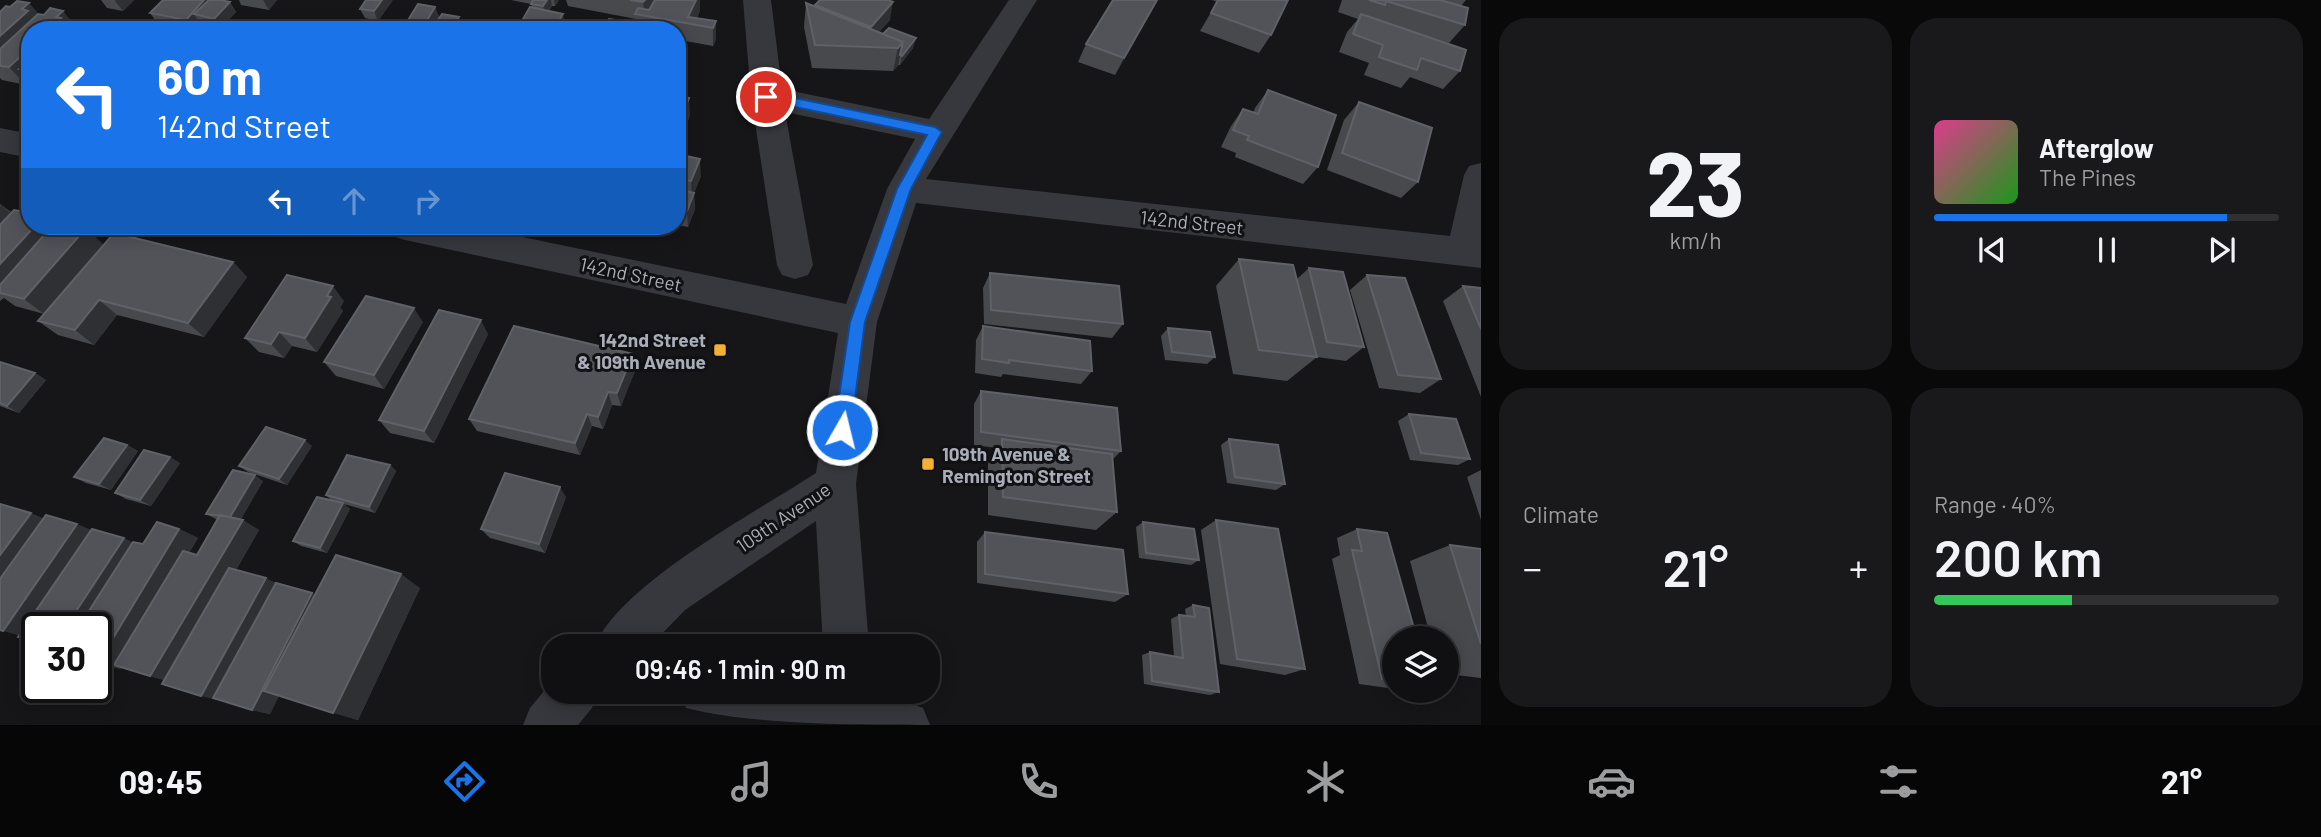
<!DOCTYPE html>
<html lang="en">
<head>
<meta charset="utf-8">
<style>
	:root { --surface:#101012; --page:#19191b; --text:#f1f3f6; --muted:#9c9d9f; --line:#303032; --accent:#1a73e8 }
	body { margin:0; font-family:Barlow,sans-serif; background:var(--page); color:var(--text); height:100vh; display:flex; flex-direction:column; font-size:26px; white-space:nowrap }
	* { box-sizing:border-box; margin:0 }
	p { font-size:23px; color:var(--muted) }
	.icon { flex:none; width:38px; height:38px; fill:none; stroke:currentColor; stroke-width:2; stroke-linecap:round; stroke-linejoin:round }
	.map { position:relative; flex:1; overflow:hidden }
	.side { display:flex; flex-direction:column; gap:18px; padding:18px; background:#09090a; width:840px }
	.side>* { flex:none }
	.guide { position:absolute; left:21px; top:21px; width:665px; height:214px; border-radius:28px; box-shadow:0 4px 18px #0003,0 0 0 2px var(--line); background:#1a73e8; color:#fff; overflow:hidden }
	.tools { position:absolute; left:1382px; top:626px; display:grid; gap:14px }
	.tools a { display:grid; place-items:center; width:77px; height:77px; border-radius:50%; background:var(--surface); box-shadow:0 4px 18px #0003,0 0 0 2px var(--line); font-size:35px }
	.speed { position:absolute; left:21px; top:612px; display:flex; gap:14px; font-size:35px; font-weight:700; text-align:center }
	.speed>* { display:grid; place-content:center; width:91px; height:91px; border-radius:50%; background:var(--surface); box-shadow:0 4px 18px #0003,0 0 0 2px var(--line); line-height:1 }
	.speed .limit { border:4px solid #111; border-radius:10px; background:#fff; color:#111 }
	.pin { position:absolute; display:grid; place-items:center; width:60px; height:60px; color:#fff; margin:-30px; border:4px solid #fff; border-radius:50%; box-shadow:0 2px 7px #0007 }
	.me { position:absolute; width:77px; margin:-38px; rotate:8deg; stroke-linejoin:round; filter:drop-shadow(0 0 5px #0008) }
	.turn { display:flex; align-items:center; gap:24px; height:147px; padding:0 21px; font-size:32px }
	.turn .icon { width:91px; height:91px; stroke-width:2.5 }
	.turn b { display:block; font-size:49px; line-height:60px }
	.lanes { display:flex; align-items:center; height:66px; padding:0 21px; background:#0003; justify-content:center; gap:35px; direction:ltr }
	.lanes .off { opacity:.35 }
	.big { font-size:52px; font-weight:600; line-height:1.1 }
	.side .card { flex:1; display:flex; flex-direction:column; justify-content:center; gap:10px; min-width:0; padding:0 24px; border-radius:28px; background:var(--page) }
	.side .dial { align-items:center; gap:0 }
	.dial b { font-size:91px; line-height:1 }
	.song { display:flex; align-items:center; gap:21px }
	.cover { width:84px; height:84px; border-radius:10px; background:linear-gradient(135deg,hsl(330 70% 55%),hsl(120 70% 35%)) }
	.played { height:7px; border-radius:4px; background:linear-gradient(90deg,var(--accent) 85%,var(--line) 85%) }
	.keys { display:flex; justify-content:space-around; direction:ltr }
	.heat { display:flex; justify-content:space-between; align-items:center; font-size:38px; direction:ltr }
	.charge { height:10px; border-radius:5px; background:linear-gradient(90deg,#34c759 40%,var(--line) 0) }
	.side .tiles { flex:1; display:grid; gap:18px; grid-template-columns:repeat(2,1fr) }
	.trip { position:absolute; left:541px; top:634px; width:399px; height:70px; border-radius:28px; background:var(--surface); box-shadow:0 4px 18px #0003,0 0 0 2px var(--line); font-weight:600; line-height:70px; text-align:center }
	.dock { display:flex; height:112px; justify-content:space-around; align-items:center; background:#060607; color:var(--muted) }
	.dock .icon { width:49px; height:49px }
	.dock .selected { color:var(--accent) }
	.dock b { font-size:32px; color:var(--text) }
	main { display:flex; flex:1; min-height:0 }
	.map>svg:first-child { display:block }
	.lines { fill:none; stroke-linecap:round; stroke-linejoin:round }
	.street { fill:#37383d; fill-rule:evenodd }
	.wall { fill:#47494d }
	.shaded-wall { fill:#2f3033 }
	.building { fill:#525359; stroke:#5f6168; stroke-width:2 }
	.route { fill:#1a73e8; stroke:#114b97; stroke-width:2 }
	.poi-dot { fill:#f2b134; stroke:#111113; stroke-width:2.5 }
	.labels { text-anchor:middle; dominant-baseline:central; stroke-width:6; stroke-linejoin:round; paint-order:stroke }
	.street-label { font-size:19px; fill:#a8adb8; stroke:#111113 }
	.poi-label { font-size:19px; font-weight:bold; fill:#a8adb8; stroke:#111113; text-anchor:end }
</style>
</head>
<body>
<main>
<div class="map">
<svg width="1481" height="725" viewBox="0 0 1481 725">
	<rect width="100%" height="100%" fill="#161618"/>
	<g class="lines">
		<path class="street" d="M743 0H771L782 89 929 119 1009 0H1037L926 179 1450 236 1464 175 1469 166 1481 163V268L916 203 877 322 856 484 869 646H823L816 521 685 610 650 646H595C620 584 758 511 816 473L838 333 405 240 393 236 388 226H469L846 304 887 189 915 139 785 112 813 265 808 275 795 279 782 275 777 265 751 97Z
			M0 128 30 134V158L0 152Z
			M553 680V691H599L592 708 578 725H523L530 708Z
			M679 691C751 691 858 681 923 708L930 725C856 725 754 725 686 708Z"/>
	</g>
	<path class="wall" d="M101 0H134L123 11 107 8Z
		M239 0H277L269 10 241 5Z
		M393 0 378 21 365 18 360 9Z
		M511 0H559L555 6H552L549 11 565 23 561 30H531L526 29 523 19 532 8 531 4Z
		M566 0H700V10L697 18 716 21V39L713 46 680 40V48L677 55V30H603L636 23V19L568 6Z
		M1157 0 1115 75 1078 62 1086 44Z
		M1212 0H1288L1271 35 1259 53 1200 31 1217 2Z
		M1342 0H1466L1461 6 1465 25 1449 43 1421 34 1460 71 1443 89 1410 77 1401 88 1364 75 1369 63 1339 52 1347 32 1358 19 1338 12Z
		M230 2 236 12 220 29 201 24 199 22 193 29 157 23 150 13Z
		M29 3 38 14 78 29 77 30H30V82L26 85 2 80 0 78V12L10 7Z
		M806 3 815 7V5L890 20 879 32 913 48 900 65H898L893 71 812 68 804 27Z
		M435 7 439 17 462 26 460 30H407L405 25Z
		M1268 90 1318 167 1303 184 1235 157 1236 153 1221 147 1231 126 1243 109 1253 113 1255 108Z
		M1359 102 1418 182 1401 198 1327 170 1344 120Z
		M677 154 701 176 694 193 695 209 688 227 677 225Z
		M0 204 30 226 103 244 46 312 233 262 247 277 204 337 117 315 94 345 58 335 38 321 44 314 15 306 4 298 0 301Z
		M1239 259 1297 279 1309 268 1364 347 1346 361 1317 357 1287 381 1233 374 1216 286Z
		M990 273 1123 324 1112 338 984 324 983 288Z
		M1367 275 1441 379 1420 393 1379 388 1350 290Z
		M1463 286 1481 288V397L1443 301Z
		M344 301 340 308 343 311 317 352 292 346 284 358 259 352 245 338Z
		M423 322 384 389 336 376 324 362Z
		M983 326 1092 371 1081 384 1003 374 1001 377 975 373 976 340Z
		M1168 328 1215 357 1207 364 1165 360 1161 336Z
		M488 334 434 443 390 433 379 420Z
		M0 362 35 373 46 380 19 413 0 406Z
		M636 368 621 406 612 405 603 429 592 426 580 455 477 431 469 419Z
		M981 391 1121 451 1113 459 1117 512 1096 530 988 515V460L997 448 974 445V404Z
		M1409 414 1470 459 1458 465 1410 460 1398 421Z
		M1229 439 1285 484 1276 490 1227 483 1221 445Z
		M127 445 138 451 111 490 86 483 74 477Z
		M312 446 287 485 248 472 239 466Z
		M180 463 151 506 126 499 115 493Z
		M390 465 396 471 375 513 344 504 350 509 327 553 301 546 293 541 332 501 326 495Z
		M1481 470V520L1467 477Z
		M263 481 241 519 259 530 236 570 315 595 420 588 358 720 279 695 270 714 252 710 164 680 121 668 120 669 98 663 96 628 19 635 43 518 91 530 133 543 143 544 179 529 198 538 189 553 197 555 218 520 206 514Z
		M566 497 545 553 490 538 481 529Z
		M1216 520 1305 669 1285 675 1220 664 1201 530Z
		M1143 522 1199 560 1191 565 1139 558 1136 527Z
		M1357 529 1395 639V689L1359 684 1332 559 1340 555 1337 538Z
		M985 532 1128 594 1115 602 977 583V542Z
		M1450 545 1481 549V678L1447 674V639H1431L1410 561Z
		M1193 605 1219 692 1210 695 1144 684 1142 655 1150 652 1174 656 1171 619 1179 615 1186 616 1185 609Z"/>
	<path class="shaded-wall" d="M116 0H134L123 11 115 1Z
		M204 0H215L194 14 199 22 193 29 186 20Z
		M263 0H277L269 10Z
		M382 0H393L378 21 374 11Z
		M547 0H551L552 6 546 16 543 6Z
		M554 0H559L555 6Z
		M645 0H656L645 16 643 2Z
		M696 0H700V10L694 25 688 17Z
		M1157 0 1151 12 1115 75 1124 58Z
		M230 2 236 12 220 29 214 19Z
		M893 2 890 20 868 45 871 27Z
		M29 3 45 21 0 66V36L22 9Z
		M435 7 439 17 431 30H424L423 27Z
		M63 11 78 29 77 30H48L56 17Z
		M563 14 565 23 561 30H557L556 25Z
		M459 17 462 26 460 30H450Z
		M716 21V39L713 46V28Z
		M679 31 680 48 677 55V34Z
		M916 38 913 48 900 65 902 56Z
		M903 42 898 66 893 71 898 48Z
		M30 48V72L19 69 30 80 26 85 9 67Z
		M689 98 690 116 679 145 677 127Z
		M700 159 701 176 694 193 695 209 688 227 687 211 692 197 691 181Z
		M1 205 20 221 0 242V206Z
		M35 226H54L0 293V264Z
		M86 228 103 244 44 314 24 299Z
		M233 262 247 277 204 337 188 323Z
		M333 286 344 301 340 308 343 311 317 352 305 338Z
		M99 300 117 315 94 345 75 330Z
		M414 308 423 322 384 389 374 375Z
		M481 320 488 334 434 443 424 431Z
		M279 332 292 346 284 358 271 344Z
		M633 354 636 368 621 406 617 393Z
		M35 373 46 380 19 413 7 406Z
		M608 392 612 405 603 429 598 417Z
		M587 414 592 426 580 455 575 443Z
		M305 440 312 446 287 485 279 479Z
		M127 445 138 451 111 490 99 484Z
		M170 457 180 463 151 506 140 500Z
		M390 465 396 471 375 513 369 507Z
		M255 475 263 481 238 524 229 518Z
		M560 487 566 497 545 553 539 544Z
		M343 503 350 509 327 553 320 548Z
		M31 513 54 523 0 599V555Z
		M243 520 259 530 171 682 150 676Z
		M77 524 99 533 29 638 3 631Z
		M179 529 198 538 120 669 98 663Z
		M124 538 144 548 92 628H65Z
		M401 574 420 588 358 720 333 713Z
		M266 578 282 587 221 701 201 696Z
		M312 593 327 601 270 714 252 710Z"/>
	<path class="building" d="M163 0H204L186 20 150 13Z
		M209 0H220L230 2 214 19 194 14Z
		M366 0H382L374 11 360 9Z
		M533 0H547L543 6 531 4Z
		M630 0H645L643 2Z
		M655 0H696L688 17 716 21 713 28 635 14 638 8 649 10Z
		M820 0H888L893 2 871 27 815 5Z
		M1113 0H1157L1124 58 1086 44Z
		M1218 0H1288L1271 35 1211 13Z
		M1369 0H1440L1468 8 1465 25 1386 1 1385 5Z
		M17 1 29 3 22 9 28 11 0 36V12L6 6 10 7Z
		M806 3 903 42 898 48 815 45Z
		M418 4 435 7 423 27 405 25Z
		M530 7 563 14 556 25 523 19Z
		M50 8 63 11 56 17 61 18 48 30H30V48L9 67 0 66V49L38 14 44 15Z
		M442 14 459 17 450 30H431Z
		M1361 14 1466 50 1460 71 1421 58 1417 70 1379 57 1383 45 1353 34Z
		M609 19 674 30H603Z
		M889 28 916 38 902 56 900 55 903 42 883 34Z
		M30 60V72L19 69Z
		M1268 90 1336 115 1318 167 1247 140 1249 136 1233 130 1243 109 1258 114Z
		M677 96 689 98 677 127Z
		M1359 102 1432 128 1418 182 1342 153Z
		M677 154 700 159 691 181 677 178Z
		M677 189 694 193 687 211 677 209Z
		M14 210 30 213V226H35L0 264V225Z
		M52 226H77L86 228 24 299 0 293V285Z
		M114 233 233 262 188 323 99 300 75 330 38 321Z
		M1239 259 1293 265 1317 357 1259 350Z
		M1309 268 1343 272 1364 347 1327 342Z
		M990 273 1119 286 1123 324 991 310Z
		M287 275 333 286 327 296 331 297 305 338 279 332 271 344 245 338Z
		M1367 275 1405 278 1441 379 1398 375Z
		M1463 286 1481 288V329Z
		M366 296 414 308 374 375 324 362Z
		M439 310 481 320 424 431 379 420Z
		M514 326 633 354 617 393 608 392 598 417 587 414 575 443 469 419Z
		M983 326 1090 341 1092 371 1009 360V363L982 359Z
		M1168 328 1210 332 1215 357 1172 352Z
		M0 362 35 373 7 406 0 403Z
		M981 391 1117 408 1121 451 981 432Z
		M1409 414 1456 419 1470 459 1421 453Z
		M266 427 305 440 279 479 239 466Z
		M104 438 127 445 99 484 74 477Z
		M1002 439 1112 454 1117 512 1003 497Z
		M1229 439 1278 445 1285 484 1235 477Z
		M144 450 170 457 140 500 115 493Z
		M347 455 390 465 369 507 326 495Z
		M233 470 255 475 230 517 206 514Z
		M505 473 560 487 539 544 481 529Z
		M317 497 343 503 320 548 293 541Z
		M0 504 31 513 0 555Z
		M46 515 77 524 3 631 0 630V579Z
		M220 515 243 520 150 676 114 665 183 551 197 555Z
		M1216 520 1278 529 1305 669 1237 659Z
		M157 522 179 529 98 663H96V628H78L133 542 143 544Z
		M1143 522 1194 529 1199 560 1146 553Z
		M92 529 124 538 65 628H37V642L18 637Z
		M1357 529 1387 533 1417 639H1395V681L1382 679 1352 550 1362 551Z
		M985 532 1123 550 1128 594 985 574Z
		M1450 545 1481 549V644Z
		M336 555 401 574 333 713 264 691Z
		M229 568 266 578 201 696 162 684Z
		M276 583 312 593 252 710 213 698Z
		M1193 605 1209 608 1219 692 1152 681 1150 652 1183 658 1179 615 1195 617Z"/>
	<path class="route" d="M766 92 935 127 942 132 911 189 865 322 851 430 848 435 842 437 837 435 834 430 850 322 897 189 927 135 762 100V93Z"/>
	<g class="poi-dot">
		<rect x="713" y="343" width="14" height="14" rx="3.5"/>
		<rect x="921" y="457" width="14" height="14" rx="3.5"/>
	</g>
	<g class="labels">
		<g class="street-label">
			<text transform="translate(1192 222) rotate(6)">142nd Street</text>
			<text transform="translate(631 274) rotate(12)">142nd Street</text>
			<text transform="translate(783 517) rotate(-34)">109th Avenue</text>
		</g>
		<g class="poi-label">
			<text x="706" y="339">142nd Street<tspan x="706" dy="22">&amp; 109th Avenue</tspan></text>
			<text x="942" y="453" text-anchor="start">109th Avenue &amp;<tspan x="942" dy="22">Remington Street</tspan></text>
		</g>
	</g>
</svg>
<div class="tools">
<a><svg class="icon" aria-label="layers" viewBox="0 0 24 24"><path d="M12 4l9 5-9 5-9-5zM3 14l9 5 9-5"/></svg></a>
</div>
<div class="speed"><div class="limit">30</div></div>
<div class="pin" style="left:766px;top:97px;background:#d93025"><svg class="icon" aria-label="arrive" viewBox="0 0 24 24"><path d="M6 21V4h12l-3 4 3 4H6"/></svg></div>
<svg class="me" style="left:842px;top:430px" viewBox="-20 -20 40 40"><circle r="17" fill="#1a73e8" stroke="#fff" stroke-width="3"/><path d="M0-11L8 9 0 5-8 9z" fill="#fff"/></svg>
<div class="trip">09:46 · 1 min · 90 m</div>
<div class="guide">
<div class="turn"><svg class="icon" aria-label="left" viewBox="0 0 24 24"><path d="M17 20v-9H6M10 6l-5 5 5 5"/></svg><div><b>60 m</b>142nd Street</div></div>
<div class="lanes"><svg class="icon" aria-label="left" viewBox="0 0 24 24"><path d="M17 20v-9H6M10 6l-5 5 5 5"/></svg><svg class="icon off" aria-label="ahead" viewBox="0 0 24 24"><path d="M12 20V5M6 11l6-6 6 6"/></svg><svg class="icon off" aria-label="right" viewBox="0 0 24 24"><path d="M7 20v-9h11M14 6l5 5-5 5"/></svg></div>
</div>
</div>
<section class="side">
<div class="tiles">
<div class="card dial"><b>23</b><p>km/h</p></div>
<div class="card">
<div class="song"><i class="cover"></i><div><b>Afterglow</b><p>The Pines</p></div></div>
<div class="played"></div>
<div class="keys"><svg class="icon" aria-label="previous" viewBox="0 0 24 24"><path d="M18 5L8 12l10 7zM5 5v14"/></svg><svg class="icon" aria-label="pause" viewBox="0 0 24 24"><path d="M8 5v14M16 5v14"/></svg><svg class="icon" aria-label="next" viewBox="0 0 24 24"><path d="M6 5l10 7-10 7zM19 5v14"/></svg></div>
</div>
<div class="card"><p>Climate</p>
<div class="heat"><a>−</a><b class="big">21°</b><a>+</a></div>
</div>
<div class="card"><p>Range · 40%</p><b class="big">200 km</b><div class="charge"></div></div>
</div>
</section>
</main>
<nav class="dock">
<b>09:45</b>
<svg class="icon selected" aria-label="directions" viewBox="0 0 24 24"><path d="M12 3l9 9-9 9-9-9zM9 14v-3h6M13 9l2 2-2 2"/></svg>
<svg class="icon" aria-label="music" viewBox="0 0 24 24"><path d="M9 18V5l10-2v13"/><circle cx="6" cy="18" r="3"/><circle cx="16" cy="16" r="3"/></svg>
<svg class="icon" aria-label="phone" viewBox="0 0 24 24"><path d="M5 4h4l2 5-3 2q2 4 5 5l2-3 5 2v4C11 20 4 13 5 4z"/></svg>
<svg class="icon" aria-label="climate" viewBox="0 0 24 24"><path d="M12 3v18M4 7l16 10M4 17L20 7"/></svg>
<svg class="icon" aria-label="car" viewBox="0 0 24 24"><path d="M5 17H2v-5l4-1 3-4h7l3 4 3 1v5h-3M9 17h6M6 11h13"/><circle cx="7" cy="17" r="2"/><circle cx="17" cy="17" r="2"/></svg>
<svg class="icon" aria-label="filters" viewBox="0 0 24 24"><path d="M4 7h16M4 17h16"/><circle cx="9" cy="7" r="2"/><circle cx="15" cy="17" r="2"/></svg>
<b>21°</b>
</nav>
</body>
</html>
